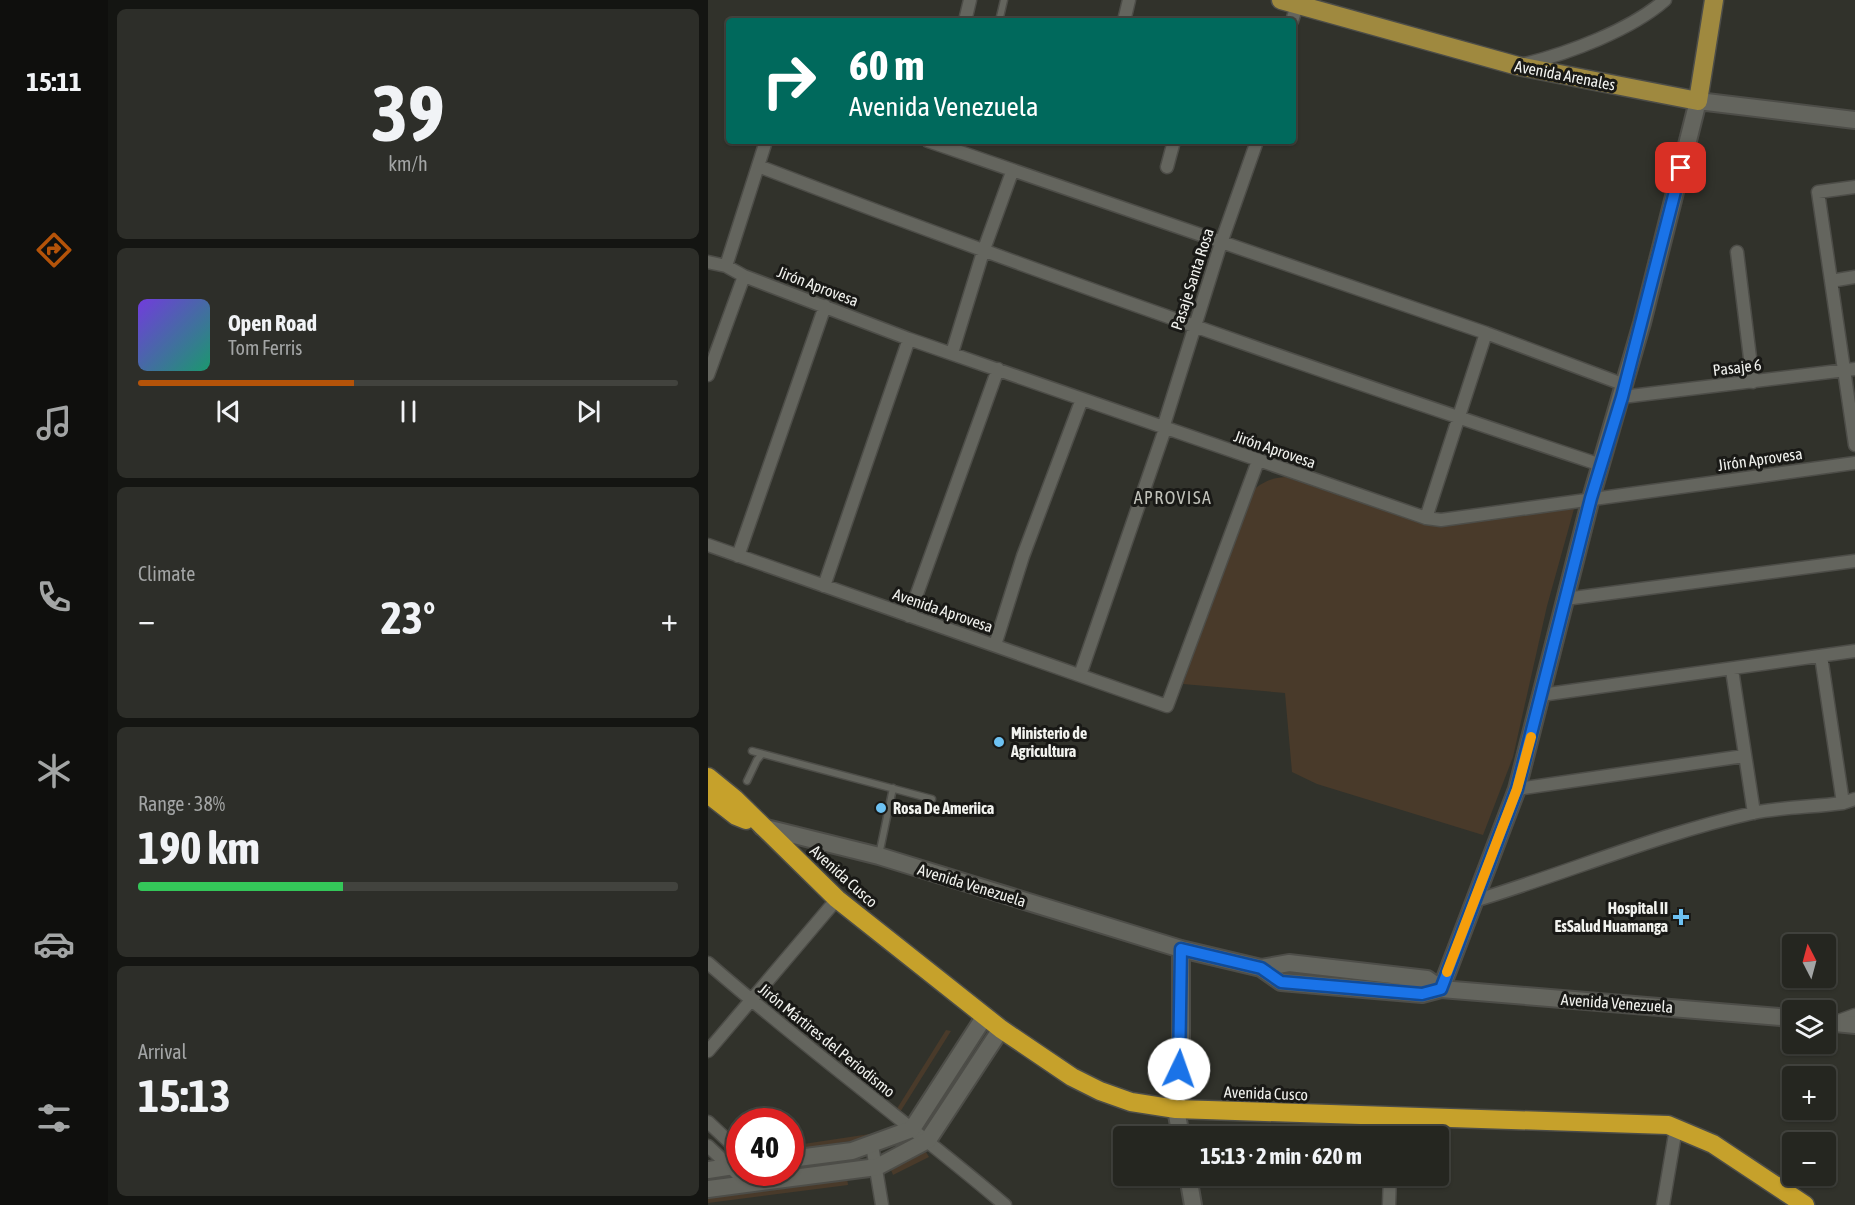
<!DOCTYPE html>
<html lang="en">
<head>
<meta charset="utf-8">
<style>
	:root { --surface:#252620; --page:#2d2e29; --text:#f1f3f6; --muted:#a3a5a5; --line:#42433e; --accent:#b45309 }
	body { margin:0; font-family:"Asap Condensed",sans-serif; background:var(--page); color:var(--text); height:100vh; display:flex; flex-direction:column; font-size:22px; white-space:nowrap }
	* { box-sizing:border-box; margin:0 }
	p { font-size:20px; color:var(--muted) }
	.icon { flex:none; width:33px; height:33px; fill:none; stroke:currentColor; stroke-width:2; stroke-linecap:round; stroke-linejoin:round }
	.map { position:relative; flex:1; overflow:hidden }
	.drawer { display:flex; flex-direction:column; gap:9px; padding:9px; background:#141512; width:600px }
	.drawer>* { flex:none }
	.hud { position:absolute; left:18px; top:18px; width:570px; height:126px; border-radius:6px; box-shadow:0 2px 4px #0004,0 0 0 2px var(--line); background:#00695c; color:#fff; overflow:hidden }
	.needle { width:39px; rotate:354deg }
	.controls { position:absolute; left:1074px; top:934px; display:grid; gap:12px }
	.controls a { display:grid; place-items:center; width:54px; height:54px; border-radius:6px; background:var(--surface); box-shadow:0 2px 4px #0004,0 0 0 2px var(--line); font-size:30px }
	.speed { position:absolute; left:18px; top:1108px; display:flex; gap:12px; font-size:30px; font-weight:700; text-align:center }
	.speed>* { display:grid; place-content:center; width:78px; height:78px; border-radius:50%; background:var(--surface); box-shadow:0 2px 4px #0004,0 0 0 2px var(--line); line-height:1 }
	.speed .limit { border:9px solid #d22; background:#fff; color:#111 }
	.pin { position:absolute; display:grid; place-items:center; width:51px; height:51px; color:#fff; margin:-26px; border-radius:12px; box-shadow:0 3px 9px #0006 }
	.me { position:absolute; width:66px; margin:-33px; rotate:3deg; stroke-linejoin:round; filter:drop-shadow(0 0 4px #0008) }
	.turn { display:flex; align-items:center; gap:21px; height:126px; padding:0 24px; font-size:27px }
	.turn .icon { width:78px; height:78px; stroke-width:2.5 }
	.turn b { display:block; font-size:42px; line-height:51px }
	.big { font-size:45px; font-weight:700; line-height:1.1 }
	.drawer .widget { flex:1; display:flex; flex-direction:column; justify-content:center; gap:9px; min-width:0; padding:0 21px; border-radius:9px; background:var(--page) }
	.drawer .dial { align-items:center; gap:0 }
	.dial b { font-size:78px; line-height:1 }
	.song { display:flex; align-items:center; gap:18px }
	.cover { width:72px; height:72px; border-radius:9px; background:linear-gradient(135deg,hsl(260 70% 55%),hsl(160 70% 35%)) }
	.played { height:6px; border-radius:3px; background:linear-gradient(90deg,var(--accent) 40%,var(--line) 40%) }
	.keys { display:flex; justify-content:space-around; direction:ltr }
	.heat { display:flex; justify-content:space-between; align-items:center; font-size:33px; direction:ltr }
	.charge { height:9px; border-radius:4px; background:linear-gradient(90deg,#34c759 38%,var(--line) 0) }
	.trip { position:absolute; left:405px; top:1126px; width:336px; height:60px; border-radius:6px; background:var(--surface); box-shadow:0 2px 4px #0004,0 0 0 2px var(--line); font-weight:700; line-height:60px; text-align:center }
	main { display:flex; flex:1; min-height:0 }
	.tab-bar { display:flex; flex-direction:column; width:108px; justify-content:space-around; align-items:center; background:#0f0f0d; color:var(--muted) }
	.tab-bar .icon { width:42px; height:42px }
	.tab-bar .selected { color:var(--accent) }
	.tab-bar b { font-size:27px; color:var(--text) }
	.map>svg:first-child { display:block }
	.green { fill:#493a2a }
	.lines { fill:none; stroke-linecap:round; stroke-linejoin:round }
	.lane-casing { stroke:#4d4d48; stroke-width:9 }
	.street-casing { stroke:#4d4d48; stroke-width:15 }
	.secondary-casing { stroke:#4d4d48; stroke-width:20 }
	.primary-casing { stroke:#4d4d48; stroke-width:21 }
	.highway-casing { stroke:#4d4d48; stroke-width:21 }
	.lane { stroke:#64655e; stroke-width:6 }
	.street { stroke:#64655e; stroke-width:12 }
	.secondary { stroke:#64655e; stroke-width:16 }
	.primary { stroke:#9f893f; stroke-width:18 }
	.highway { stroke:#c6a12b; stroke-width:18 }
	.route-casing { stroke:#114b97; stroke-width:15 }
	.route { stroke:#1a73e8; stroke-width:10 }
	.slow { stroke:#f59e0b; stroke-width:10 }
	.poi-dot { fill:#6dc2f3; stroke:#191916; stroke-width:2 }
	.labels { text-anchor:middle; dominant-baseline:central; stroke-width:6; stroke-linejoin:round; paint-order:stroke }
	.street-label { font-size:16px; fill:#f1f2ee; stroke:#191916 }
	.poi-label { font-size:16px; font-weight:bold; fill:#f1f2ee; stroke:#191916; text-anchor:start }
	.neighbourhood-label { font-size:18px; letter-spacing:1.5px; fill:#c1c2ba; stroke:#191916 }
</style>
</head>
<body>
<main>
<nav class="tab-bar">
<b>15:11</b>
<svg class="icon selected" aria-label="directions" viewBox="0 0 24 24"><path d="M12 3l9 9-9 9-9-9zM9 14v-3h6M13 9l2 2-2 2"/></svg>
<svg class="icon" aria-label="music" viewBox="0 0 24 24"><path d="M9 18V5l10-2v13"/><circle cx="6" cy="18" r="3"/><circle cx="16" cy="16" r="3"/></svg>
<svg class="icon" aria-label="phone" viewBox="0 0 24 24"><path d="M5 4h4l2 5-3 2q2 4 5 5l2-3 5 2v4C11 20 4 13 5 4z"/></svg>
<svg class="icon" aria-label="climate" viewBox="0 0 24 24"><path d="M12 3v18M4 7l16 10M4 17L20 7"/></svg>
<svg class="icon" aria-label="car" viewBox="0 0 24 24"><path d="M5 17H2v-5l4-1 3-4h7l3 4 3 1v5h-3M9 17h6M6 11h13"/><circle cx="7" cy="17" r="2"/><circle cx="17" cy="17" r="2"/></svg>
<svg class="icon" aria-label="filters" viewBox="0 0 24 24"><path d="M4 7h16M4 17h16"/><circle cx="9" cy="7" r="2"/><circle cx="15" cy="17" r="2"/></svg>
</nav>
<section class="drawer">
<div class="widget dial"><b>39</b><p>km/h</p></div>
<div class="widget">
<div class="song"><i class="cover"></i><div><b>Open Road</b><p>Tom Ferris</p></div></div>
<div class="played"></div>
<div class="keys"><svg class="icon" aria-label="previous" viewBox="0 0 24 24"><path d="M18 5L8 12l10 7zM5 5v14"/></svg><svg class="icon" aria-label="pause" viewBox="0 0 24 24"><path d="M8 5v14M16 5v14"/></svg><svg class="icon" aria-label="next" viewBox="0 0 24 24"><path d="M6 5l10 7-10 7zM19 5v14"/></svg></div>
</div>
<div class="widget"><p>Climate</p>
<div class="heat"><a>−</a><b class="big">23°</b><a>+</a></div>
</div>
<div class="widget"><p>Range · 38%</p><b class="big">190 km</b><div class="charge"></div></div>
<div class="widget"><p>Arrival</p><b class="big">15:13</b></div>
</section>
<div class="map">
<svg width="1147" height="1205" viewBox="0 0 1147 1205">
	<rect width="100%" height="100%" fill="#31322b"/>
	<path class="green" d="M577 477 716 524 866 509 839 606 805 757 775 835 609 784 584 772 577 693 475 684 542 493C553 483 562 478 577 477Z
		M238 1030 243 1031 189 1117 185 1115Z
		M182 1131V1135L83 1150 82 1146Z
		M218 1152 221 1157 185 1175 183 1170Z
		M139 1177 140 1185 0 1203V1195Z"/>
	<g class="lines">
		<g class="lane-casing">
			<path id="lane" d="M291 21 296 0
				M44 751 224 799
				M39 781 49 760 54 754
				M171 855 185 788"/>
		</g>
		<g class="street-casing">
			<path id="street" d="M257 21 262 0
				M416 21 421 0
				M584 21 589 5
				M817 64C861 53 923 30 957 0
				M220 141 778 333 917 385
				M50 166C329 273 610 371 893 465
				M459 167 466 141
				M1147 187 1110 192 1147 445
				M1029 252 1045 382
				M0 262 18 266 36 276 201 339 718 518 733 520 1147 463
				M18 266 58 141
				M1123 281 1147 277
				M244 353 275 252 304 172
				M0 375 36 276
				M914 397 1147 369
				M455 428 513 243 549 141
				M718 518 778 333
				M0 545 459 706 550 461
				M30 556 117 306
				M116 586 201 339
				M857 599 1147 561
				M201 616 290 369
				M287 645 315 556 374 399
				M1113 656 1135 803
				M1024 670 1046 813
				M372 675 457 429
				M833 695 1147 651
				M809 789 1036 756
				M766 901C859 873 950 834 1045 813 1074 807 1106 807 1135 803L1147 799
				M0 963C96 1047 199 1122 297 1205
				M1128 1022 1147 1015
				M0 1051 129 899
				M0 1122 32 1152
				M685 1137 687 1116
				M164 1145 174 1205
				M0 1146 40 1184
				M681 1205 682 1176
				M955 1205 968 1128"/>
		</g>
		<g class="secondary-casing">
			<path id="secondary" d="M54 827 171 856 473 949 553 968 573 982 714 994 733 989 1084 1018
				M553 968 581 963 719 979 733 989
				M733 989 809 789 883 498 934 323 990 101 1147 120
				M1118 1022 1147 1025
				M473 1137 468 1109 473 1049V949
				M82 1159 144 1151 204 1129 277 1016
				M0 1170 32 1165
				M480 1176 485 1205
				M0 1189 169 1167 220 1140 293 1029"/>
		</g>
		<g class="primary-casing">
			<path id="primary" d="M573 0 810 66 990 101 1006 0"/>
		</g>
		<g class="highway-casing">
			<path id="highway" d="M0 777 27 799 129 899 293 1029 364 1077 392 1091 423 1102 468 1109 960 1125 1005 1144 1097 1205
				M0 794 28 816 38 820"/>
		</g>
		<use href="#lane" class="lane"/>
		<use href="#street" class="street"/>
		<use href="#secondary" class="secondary"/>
		<use href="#primary" class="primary"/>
		<use href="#highway" class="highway"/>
	</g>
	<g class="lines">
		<g class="route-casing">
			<path id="route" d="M471 1069 473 949 553 968 573 982 714 994 733 989 809 789 883 498 914 397 973 168"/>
		</g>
		<use href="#route" class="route"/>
		<path class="slow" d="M739 972 809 789 823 737"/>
	</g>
	<g class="poi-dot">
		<circle cx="291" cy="742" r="6"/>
		<circle cx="173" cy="808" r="6"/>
		<path d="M970 908h6v6h6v6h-6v6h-6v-6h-6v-6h6z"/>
	</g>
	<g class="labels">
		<g class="street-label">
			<text transform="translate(857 75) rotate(11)">Avenida Arenales</text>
			<text transform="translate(484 279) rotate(-72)">Pasaje Santa Rosa</text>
			<text transform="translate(110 286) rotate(21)">Jirón Aprovesa</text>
			<text transform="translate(1029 367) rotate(-7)">Pasaje 6</text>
			<text transform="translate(567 449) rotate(19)">Jirón Aprovesa</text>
			<text transform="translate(1052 459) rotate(-8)">Jirón Aprovesa</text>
			<text transform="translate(235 610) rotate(19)">Avenida Aprovesa</text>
			<text transform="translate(136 876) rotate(42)">Avenida Cusco</text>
			<text transform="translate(264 885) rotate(17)">Avenida Venezuela</text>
			<text transform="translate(909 1003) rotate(4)">Avenida Venezuela</text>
			<text transform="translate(119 1040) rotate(39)">Jirón Mártires del Periodismo</text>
			<text transform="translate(558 1093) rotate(2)">Avenida Cusco</text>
		</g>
		<g class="poi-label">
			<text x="303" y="733">Ministerio de<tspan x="303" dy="18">Agricultura</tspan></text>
			<text x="185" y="808">Rosa De Ameriica</text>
			<text x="960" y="908" text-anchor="end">Hospital II<tspan x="960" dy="18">EsSalud Huamanga</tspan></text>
		</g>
		<g class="neighbourhood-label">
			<text x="465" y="497">APROVISA</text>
		</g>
	</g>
</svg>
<div class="controls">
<a><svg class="needle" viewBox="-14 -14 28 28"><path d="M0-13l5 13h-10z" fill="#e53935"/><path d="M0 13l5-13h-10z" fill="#a3a5a5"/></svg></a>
<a><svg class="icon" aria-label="layers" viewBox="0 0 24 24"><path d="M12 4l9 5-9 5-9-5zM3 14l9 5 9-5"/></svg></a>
<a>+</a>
<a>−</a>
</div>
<div class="speed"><div class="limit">40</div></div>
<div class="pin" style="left:973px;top:168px;background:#d93025"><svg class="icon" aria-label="arrive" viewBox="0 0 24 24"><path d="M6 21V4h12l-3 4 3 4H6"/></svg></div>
<svg class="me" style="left:471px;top:1069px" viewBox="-20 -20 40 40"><circle r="19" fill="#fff"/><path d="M0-13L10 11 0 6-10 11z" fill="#1a73e8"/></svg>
<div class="trip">15:13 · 2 min · 620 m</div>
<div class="hud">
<div class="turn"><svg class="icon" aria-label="right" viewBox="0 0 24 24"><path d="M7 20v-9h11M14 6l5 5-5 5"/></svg><div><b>60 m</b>Avenida Venezuela</div></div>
</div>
</div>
</main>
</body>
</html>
